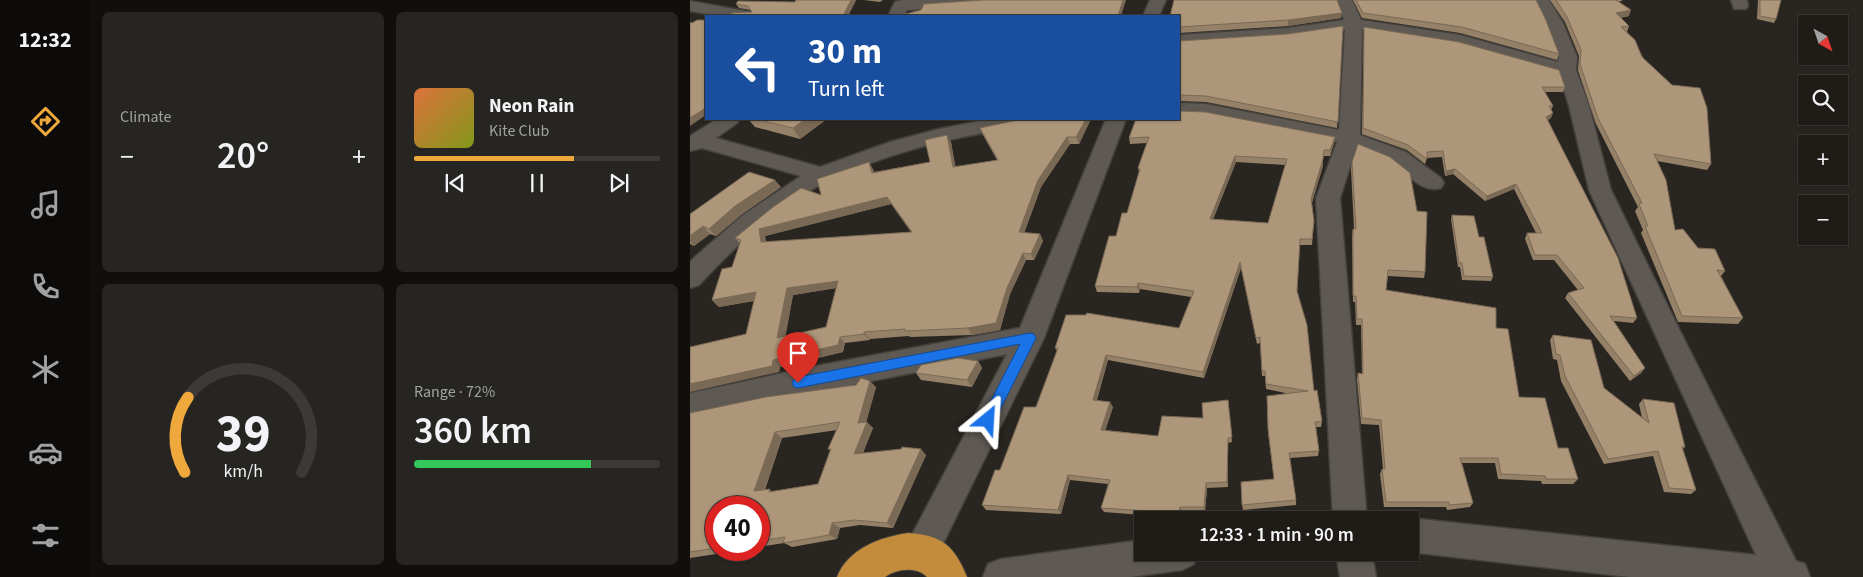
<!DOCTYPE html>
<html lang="en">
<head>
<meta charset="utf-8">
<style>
	:root { --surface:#1f1c18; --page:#272521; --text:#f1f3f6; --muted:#a1a1a2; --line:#3c3a37; --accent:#eea83c }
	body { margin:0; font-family:"Source Sans 3",sans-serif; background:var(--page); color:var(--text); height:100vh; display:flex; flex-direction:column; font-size:19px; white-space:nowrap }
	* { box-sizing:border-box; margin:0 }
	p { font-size:16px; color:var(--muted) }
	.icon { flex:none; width:28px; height:28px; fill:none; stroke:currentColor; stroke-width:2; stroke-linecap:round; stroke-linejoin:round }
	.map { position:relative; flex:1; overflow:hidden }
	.side { display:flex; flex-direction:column; gap:12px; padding:12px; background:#110f0d; width:600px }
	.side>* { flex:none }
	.hud { position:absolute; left:15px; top:15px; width:475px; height:105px; border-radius:0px; box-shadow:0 1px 4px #0004,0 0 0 1px var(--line); background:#1a4fa0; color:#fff; overflow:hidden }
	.needle { width:32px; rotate:140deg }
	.tools { position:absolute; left:1108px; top:15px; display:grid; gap:10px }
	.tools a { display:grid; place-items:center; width:50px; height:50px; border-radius:0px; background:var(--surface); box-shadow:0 1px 4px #0004,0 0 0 1px var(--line); font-size:25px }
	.speed { position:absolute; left:15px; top:496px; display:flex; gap:10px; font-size:25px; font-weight:700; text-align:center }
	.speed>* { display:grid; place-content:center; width:65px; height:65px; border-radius:50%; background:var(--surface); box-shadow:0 1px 4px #0004,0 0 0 1px var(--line); line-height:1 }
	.speed .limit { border:8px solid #d22; background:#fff; color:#111 }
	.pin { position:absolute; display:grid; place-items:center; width:42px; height:42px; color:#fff; margin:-51px -21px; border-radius:50% 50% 50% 0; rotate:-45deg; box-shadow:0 0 5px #0007 }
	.pin .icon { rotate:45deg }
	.me { position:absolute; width:55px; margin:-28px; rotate:27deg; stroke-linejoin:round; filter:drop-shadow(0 0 4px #0008) }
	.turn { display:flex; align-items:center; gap:18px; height:105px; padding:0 20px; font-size:22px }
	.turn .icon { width:65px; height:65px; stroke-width:2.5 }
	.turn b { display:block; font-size:35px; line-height:42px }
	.big { font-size:38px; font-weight:600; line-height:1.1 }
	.side .card { flex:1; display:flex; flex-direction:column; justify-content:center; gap:8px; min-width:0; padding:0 18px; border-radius:8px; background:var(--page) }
	.side .dial { align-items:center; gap:0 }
	.dial svg { height:130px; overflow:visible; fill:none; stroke:var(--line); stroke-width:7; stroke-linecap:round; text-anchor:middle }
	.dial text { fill:var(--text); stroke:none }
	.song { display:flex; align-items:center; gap:15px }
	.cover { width:60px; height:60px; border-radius:8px; background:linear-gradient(135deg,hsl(20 70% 55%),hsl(70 70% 35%)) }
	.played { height:5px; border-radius:2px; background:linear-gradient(90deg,var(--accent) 65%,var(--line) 65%) }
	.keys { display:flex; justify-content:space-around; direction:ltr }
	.heat { display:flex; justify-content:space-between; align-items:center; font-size:28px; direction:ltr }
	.charge { height:8px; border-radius:4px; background:linear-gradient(90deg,#34c759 72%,var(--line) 0) }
	.side .tiles { flex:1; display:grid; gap:12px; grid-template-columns:repeat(2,1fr) }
	.trip { position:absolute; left:444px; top:511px; width:285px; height:50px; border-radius:0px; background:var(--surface); box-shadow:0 1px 4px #0004,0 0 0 1px var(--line); font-weight:600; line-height:50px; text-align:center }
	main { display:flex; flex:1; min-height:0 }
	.tabs { display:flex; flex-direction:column; width:90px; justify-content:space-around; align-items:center; background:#0c0b0a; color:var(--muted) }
	.tabs .icon { width:35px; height:35px }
	.tabs .selected { color:var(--accent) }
	.tabs b { font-size:22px; color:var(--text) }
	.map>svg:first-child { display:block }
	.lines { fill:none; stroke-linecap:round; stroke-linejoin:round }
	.minor-casing { stroke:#44403c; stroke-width:3 }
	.highway-casing { stroke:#44403c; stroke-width:2 }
	.minor { fill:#5e5953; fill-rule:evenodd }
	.highway { fill:#c38c3c; fill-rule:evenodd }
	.wall { fill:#958168; fill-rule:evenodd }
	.shaded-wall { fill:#796955 }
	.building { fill:#ad9679; stroke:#796955; fill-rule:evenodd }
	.route { fill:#1a73e8; stroke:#114b97 }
</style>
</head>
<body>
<main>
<nav class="tabs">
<b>12:32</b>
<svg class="icon selected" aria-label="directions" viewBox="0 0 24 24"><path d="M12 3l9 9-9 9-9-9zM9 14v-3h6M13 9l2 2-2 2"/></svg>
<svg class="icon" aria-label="music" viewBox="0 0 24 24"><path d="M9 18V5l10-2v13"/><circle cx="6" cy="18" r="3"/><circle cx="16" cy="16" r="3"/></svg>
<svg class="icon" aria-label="phone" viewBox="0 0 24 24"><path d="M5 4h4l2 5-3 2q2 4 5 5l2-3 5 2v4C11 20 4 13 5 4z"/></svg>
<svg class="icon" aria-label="climate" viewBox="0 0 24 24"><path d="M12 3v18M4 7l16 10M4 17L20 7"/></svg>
<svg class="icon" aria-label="car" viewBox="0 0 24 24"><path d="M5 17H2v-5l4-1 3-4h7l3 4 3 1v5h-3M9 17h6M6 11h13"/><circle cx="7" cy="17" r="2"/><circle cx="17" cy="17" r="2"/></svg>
<svg class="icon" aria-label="filters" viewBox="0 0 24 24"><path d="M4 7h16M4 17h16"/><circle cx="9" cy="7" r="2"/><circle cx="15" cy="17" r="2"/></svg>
</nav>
<section class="side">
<div class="tiles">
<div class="card"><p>Climate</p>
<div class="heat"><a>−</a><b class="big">20°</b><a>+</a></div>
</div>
<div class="card">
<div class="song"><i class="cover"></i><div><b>Neon Rain</b><p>Kite Club</p></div></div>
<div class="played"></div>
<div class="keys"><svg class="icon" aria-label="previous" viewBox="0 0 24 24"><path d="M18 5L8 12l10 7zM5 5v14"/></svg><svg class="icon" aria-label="pause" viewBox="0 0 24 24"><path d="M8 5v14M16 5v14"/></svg><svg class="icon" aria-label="next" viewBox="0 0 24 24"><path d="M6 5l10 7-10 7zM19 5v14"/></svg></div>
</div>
<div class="card dial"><svg viewBox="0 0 100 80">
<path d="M14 69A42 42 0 1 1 86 69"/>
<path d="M14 69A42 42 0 0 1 16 23" stroke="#eea83c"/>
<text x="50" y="56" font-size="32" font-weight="700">39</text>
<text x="50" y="72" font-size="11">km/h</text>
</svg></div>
<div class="card"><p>Range · 72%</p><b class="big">360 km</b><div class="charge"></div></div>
</div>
</section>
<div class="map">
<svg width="1173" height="577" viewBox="0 0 1173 577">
	<rect width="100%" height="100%" fill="#292520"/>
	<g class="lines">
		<g class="minor-casing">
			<path id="minor" d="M212 0H303L301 3 295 5 217 10 214 16H198L205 2Z
				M460 0H476L469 16H453Z
				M646 0H662L671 20 770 35 868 62 869 57 855 23 843 0H859L873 23 887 57 886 70 899 106 921 190 991 333 1106 561 1115 564 1120 577H940L720 552V520H714L720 518 1066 555 899 190 879 106 869 74 768 45 672 30 670 135 716 152 751 178 754 183 751 188C730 194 717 171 700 162 690 156 677 153 666 148L650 198 677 520H643L626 198 647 142 516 116 489 115V103L516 104 649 130 655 30 598 38 489 45V35L598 28 654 20Z
				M1041 0H1057L1058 6 1056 9H1044Z
				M0 1 55 11 61 12 63 16H29L0 11Z
				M27 119H50L47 123 26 138 130 167 200 142 249 129 300 119H342L339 123C310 131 279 135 250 142 214 151 176 163 142 179 91 203 47 244 9 285L0 288V262L6 256 53 215 111 176 12 148 0 151V136Z
				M416 119H436L354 338 243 564 231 570 219 564 213 552 317 354 126 392 0 419V393L126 366 330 328Z
				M452 540V552H509L504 564 492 570 440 577H293L298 564 311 559Z
				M646 552H682L686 577H650Z"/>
		</g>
		<g class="highway-casing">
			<path id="highway" d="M218 533C253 535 265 547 277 577H237C227 566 206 569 195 577H147C158 549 190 537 218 533Z"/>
		</g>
		<use href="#minor" class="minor"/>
		<use href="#highway" class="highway"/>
	</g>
	<path class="wall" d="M166 0 158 16H40L62 12 61 10 49 8 46 4Z
		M174 0H193L190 2Z
		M663 0H846L869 54 867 60 770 33 672 18Z
		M860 0H933L929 2 939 16 930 18 939 26 937 32 1021 164 1017 170 967 161 985 230 1035 271 1031 276 1053 318 1048 324 988 322 951 233 953 230 945 211 948 207 906 124 888 70 889 56 875 22Z
		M1068 0H1091L1086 19 1084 23 1067 19Z
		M489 16 651 18 598 26 489 33V34Z
		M653 26 647 128 516 102 489 101V41L598 34Z
		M674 27 875 87 873 92H855L863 106 861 110V118L858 120 947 318 943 323 924 321 955 368 951 373 940 381 875 298 878 293 888 290 864 260H843L835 239 837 233H846L824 189 795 201 763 174 755 176 752 157 737 158 735 164 717 150 672 134Z
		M58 119H137L110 139 65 127Z
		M333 119H401L389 144H380L351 187 334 233 350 234 353 241 344 260H336L320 294 310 330 282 335 220 337 219 336 180 339V340L155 343 153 352 90 367 89 372 56 334 64 301 29 307 22 300 42 267 50 243 45 238 183 169 184 172 240 162 261 142 265 167 307 160 293 135 290 128ZM201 204 221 232 76 242 75 236ZM146 288 136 327 95 337 103 295Z
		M446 119 644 143 640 156H633V166L622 203 624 221 622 245H610L607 291 624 391 632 421 631 427H626L629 451 628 456 600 458 606 500V505L553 510 552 505 584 479 578 433 577 396 600 394 576 389 575 376H572L570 343 567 344 551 268 514 378 418 360 407 400 423 407 415 430 468 436 513 418 538 400 542 442 538 443V487L517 488 515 512 492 511 490 518 414 512 411 508 418 484 380 480 371 514 296 510 292 505 310 470 346 407 367 351 365 348 489 328 501 297 450 289 449 293 407 292 405 286 426 236 437 213 449 172 448 168 457 143 440 144 439 138ZM546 162 595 165 578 223 523 219Z
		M662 162 735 272 734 278 698 276 696 290 806 328 829 397 868 448 888 479 883 484H852L851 481 808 479 805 463H772L783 503 780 507 757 510 756 507H694L690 474 692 469H693L689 425 671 424 667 379 668 373 672 374 671 325H666L665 302H663L662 236 663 229H664L661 169Z
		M91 187 52 214 26 236 20 234 4 246 0 244V214Z
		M762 215 789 237 803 277 801 281 772 280 770 267H768L761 219Z
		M863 335 914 388 952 418 949 404 953 399 995 447 993 449 1006 490 1001 494 974 492 963 456 914 464 871 381 867 360 863 359 860 340Z
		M288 361 292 368 282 387 231 380 226 373Z
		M186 387 176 422 183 428 173 453 236 455 203 528 170 525 150 528 147 539 102 547 94 543 69 547V508H26V550H52L0 558V413ZM147 430 138 449 140 450 128 484 84 491 75 490 92 438Z"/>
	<path class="shaded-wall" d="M161 0H166L158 16H153Z
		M433 0H436L431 16H428Z
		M941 10 939 16 924 19 926 13Z
		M652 13 651 18 598 26V20Z
		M16 108V115L0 126V118Z
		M863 113 861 118 854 122 856 117Z
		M116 119H137L110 139 103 128Z
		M396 119H401L389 144 386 137Z
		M257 135 261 142 267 174 263 167Z
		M377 137 380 144 351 187 332 239 329 232 348 180Z
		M645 137 644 143 640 156V150Z
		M545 156 546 162 521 225 520 219Z
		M633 159V166L621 205V199Z
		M179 162 183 169 187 180 182 173Z
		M765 169 763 174 755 176 756 171Z
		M85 180 91 187 52 214 26 236 19 229 45 206Z
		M826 184 824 189 795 201 797 196Z
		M197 197 201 204 75 236 77 249 71 242 69 229Z
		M13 226 20 234 4 246 0 241V236Z
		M350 234 353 241 344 260 341 254Z
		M333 253 336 260 320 294 310 330 282 335 278 328 317 288Z
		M550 262 551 268 514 378 513 372Z
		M148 281 153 287 103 295 94 345 87 338 97 288Z
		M448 283 450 289 449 293 447 287Z
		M66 292 73 299 29 307 22 300Z
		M174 332 180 339V340L174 334Z
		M150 337 155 343 153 352 90 367 89 372 0 392V384L83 360Z
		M416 355 418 360 405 405 403 400Z
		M288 361 292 368 282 387 277 380Z
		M955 368 951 373 940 381 944 376Z
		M180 381 186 387 175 427 177 422 183 428 170 459 164 454 168 423Z
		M420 402 423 407 414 435 411 430Z
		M85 432 92 438 72 497 64 491Z
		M538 438V487L537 482Z
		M231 449 236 455 203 528 197 523Z
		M378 475 380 480 371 514 368 510Z
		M516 483 517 488 515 512 514 507Z
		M490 507 492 511 490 518 489 513Z
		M142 523 150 528 147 539 139 535Z"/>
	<path class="building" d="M106 0H161L153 16H40L42 13 62 12 58 6 46 4 48 1 105 2Z
		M293 0H433L428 16H208L231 10 234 4Z
		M484 0H647L652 13 598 20 489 27V16H480Z
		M666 0H846L855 18 869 54 772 27 673 13Z
		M866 0H926L941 10 926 13 939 26 931 27 945 40 952 57 982 85 1010 88 1017 108 1021 164 964 154 976 180 985 230 993 229 1008 248 1025 249 1035 271 1027 270 1053 318 992 316 955 226H958L949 204 952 203 908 118 890 64 891 50 877 17Z
		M1070 0H1091L1086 19 1070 16Z
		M7 20H16V108L0 118V22L2 23Z
		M653 26 648 122 516 96 489 95V41L598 34Z
		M674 27 769 42 869 70 875 87H852L863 106H859L863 113 856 117 928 258 947 318 920 316 955 368 944 376 878 293 894 288 867 255H845L837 233H852L826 184 797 196 765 169 756 171 753 151 737 152V159L718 145 673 128Z
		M489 111 515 112 645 137 640 150H634L633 159 621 199 624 221 622 239H610L607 291 617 325 624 391 627 390 632 421 625 422 629 451 599 453 606 500 552 505 551 482 584 479 578 428 577 396 618 391 576 384 575 371H572L570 337 566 338 550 262 513 372 416 355 403 400 420 402 411 430 468 436 472 416 513 418 512 403 538 400 542 437 538 438 537 482 516 483 514 507H490L489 513 411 508 420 480 378 475 368 510 292 505 305 470H310L334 407H346L368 348H365L376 315H396L397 313 489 328 504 291 448 283 447 287 405 286 419 236H426L432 213H437L450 169 448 168 459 137 439 138 446 119H489ZM545 156 597 159 578 223 520 219Z
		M65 119H116L103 128Z
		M333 119H396L386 137H377L348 180 329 232 350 234 341 254 333 253 317 288 306 323 278 328 215 331V329L174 332V334L150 337 148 345 83 360 82 366 0 384V347L56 334 66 292 22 300 32 269 42 267 51 240 45 238 83 207 111 188 131 195 127 179 179 162 182 173 240 162 235 140 257 135 263 167 308 160 290 128ZM197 197 222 232 71 242 69 229ZM148 281 136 327 87 338 97 288Z
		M668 144 700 157 720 173 727 211 737 212 735 272 698 270 696 290 806 308V328L818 329 829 397 855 398 868 448H878L888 479H856L855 476 811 474 808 458H770L783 503 759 505V502H696L692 469H695L691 420 672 418 668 373 673 374 672 319H667L666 296H663V229H666L662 162Z
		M59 172 85 180 45 206 19 229 13 226 0 236V214Z
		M762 215 784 216 789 237H794L803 277 774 276 772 263H769Z
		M863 335 901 340 914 388 959 423 953 399 984 403 995 447H992L1006 490 979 488 968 451 918 459 875 376 870 355 866 354Z
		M268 358 288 361 277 380 226 373 231 365Z
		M171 378 180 381 168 423 177 422 164 454 211 449 212 447 231 449 197 523 164 520 142 523 139 535 93 543 95 537 69 541V508H26V548L0 552V413L76 397 166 385ZM150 422 138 449H141L128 484 79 492 80 489 64 491 85 432Z"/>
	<path class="route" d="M340 333 344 334 346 338 303 424 298 426 293 424 291 420 330 344 108 388 104 387 102 383 104 379 108 377Z"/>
</svg>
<div class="tools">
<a><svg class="needle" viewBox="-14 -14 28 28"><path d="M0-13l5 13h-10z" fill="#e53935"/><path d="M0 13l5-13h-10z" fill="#a1a1a2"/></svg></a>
<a><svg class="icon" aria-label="search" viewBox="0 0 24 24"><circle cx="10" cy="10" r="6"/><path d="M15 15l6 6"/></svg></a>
<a>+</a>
<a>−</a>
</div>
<div class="speed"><div class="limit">40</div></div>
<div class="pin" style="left:108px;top:383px;background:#d93025"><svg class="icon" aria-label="arrive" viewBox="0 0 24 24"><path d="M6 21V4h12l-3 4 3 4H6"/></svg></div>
<svg class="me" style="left:298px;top:420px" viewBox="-20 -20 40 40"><path d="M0-17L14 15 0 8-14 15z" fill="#1a73e8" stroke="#fff" stroke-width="4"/></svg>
<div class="trip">12:33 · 1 min · 90 m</div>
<div class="hud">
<div class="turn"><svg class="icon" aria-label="left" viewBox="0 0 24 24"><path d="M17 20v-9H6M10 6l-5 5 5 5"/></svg><div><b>30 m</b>Turn left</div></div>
</div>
</div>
</main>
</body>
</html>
